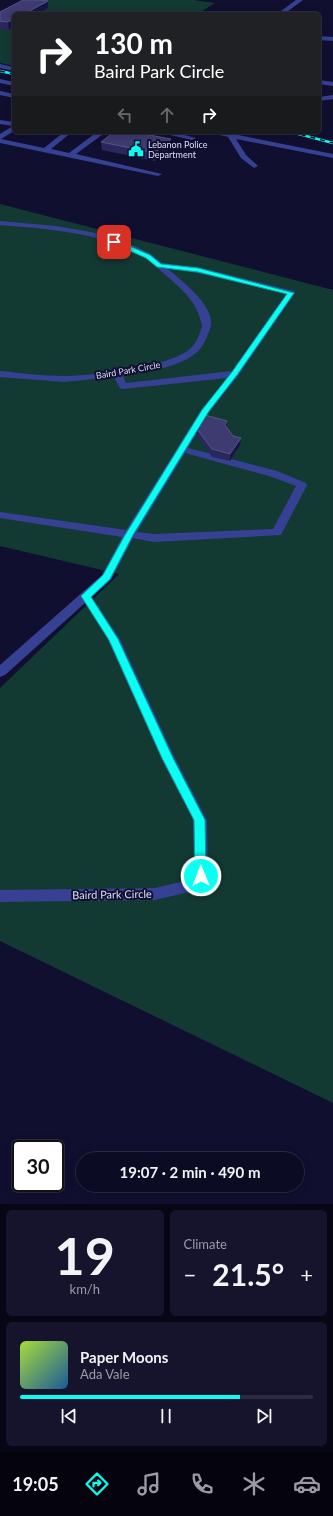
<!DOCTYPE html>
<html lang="en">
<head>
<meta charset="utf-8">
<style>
	:root { --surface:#0c0b24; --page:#15142c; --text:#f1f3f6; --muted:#9a9ba6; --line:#2c2b41; --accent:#0afff2 }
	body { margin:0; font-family:Lato,sans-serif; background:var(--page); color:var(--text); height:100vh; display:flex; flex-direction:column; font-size:15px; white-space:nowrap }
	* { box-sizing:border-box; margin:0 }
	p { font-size:13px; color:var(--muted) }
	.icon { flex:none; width:22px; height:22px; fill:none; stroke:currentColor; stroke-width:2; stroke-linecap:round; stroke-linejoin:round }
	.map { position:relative; height:1204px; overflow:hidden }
	.sheet { display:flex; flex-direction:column; gap:6px; padding:6px; background:#070614; flex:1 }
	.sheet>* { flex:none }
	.top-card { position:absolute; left:12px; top:12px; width:309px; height:122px; border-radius:6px; box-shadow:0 2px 10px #0003,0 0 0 1px var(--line); background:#202124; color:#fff; overflow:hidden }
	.speed { position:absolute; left:12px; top:1140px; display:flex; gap:8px; font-size:20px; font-weight:700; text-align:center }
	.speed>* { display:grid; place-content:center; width:52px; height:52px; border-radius:50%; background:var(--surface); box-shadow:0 2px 10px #0003,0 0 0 1px var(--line); line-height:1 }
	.speed .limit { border:2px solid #111; border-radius:6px; background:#fff; color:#111 }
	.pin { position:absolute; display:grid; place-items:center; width:34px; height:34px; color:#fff; margin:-17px; border-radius:8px; box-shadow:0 2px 6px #0006 }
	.me { position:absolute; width:44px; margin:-22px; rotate:359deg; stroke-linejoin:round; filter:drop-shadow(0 0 3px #0008) }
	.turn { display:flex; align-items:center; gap:14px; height:84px; padding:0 16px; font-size:18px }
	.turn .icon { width:52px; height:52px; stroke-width:2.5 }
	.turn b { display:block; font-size:28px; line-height:34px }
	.lanes { display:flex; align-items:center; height:38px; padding:0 16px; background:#0003; justify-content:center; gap:20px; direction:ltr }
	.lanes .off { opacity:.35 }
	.big { font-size:30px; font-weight:700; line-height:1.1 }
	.sheet .tile { flex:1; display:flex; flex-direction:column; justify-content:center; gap:6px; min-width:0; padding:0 14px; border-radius:6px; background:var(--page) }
	.sheet .dial { align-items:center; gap:0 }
	.dial b { font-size:52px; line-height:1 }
	.song { display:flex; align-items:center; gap:12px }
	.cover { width:48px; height:48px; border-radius:6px; background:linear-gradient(135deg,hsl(80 70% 55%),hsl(210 70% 35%)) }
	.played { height:4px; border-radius:2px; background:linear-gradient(90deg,var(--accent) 75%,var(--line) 75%) }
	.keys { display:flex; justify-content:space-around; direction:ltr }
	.heat { display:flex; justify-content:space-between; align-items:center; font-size:22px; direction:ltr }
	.sheet .tiles { flex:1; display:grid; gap:6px; grid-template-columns:1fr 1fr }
	.tile:last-child { grid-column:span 2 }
	.trip { position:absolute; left:76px; top:1152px; width:228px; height:40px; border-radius:20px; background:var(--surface); box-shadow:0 2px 10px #0003,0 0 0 1px var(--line); font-weight:700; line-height:40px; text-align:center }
	.tab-bar { display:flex; height:64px; justify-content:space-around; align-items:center; background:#05040e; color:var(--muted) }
	.tab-bar .icon { width:28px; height:28px }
	.tab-bar .active { color:var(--accent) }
	.tab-bar b { font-size:18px; color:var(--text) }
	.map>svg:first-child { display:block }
	.green { fill:#123a33 }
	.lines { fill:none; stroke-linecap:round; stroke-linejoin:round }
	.minor { fill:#364193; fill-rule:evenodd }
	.rail-casing { stroke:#0afff2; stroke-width:2.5 }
	.rail { stroke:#100f30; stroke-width:1.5; stroke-dasharray:5; stroke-linecap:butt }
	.wall { fill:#2a275f }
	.shaded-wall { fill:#171545 }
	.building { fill:#3d3b70; stroke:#565487 }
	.route { fill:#0afff2; stroke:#06a69d }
	.labels { text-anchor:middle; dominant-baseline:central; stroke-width:4; stroke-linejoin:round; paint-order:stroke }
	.far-poi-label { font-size:9px; fill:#dedfff; stroke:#100f30; text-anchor:start }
	.far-street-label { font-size:9px; fill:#dedfff; stroke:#100f30 }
	.street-label { font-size:11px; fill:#dedfff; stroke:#100f30 }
</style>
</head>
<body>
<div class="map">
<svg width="333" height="1204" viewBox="0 0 333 1204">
	<rect width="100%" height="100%" fill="#100f30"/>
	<path class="green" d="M35 0H194L215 3 198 14H14V66L0 63V19Z
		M0 204 333 290V1103L0 941V688L119 574 0 546Z"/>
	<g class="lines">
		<path class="minor" d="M296 0H303L284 14H277Z
			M319 36 333 37V41L319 40Z
			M0 64 14 67V71L0 68Z
			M0 79 14 82V86L0 83Z
			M319 80 333 82V86L319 84Z
			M0 91 14 94V98L0 95Z
			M333 95V99L319 101V97Z
			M0 120 14 122V131L1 139 44 148 64 132H72L51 149 69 153 97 132H106L76 154 162 174 158 176 0 143V134L13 126 0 124Z
			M157 132H172L196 138 192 140Z
			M208 132H223L333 154V158L236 139 246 155 258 166 254 168 241 158 228 137Z
			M0 221 56 226 96 233 135 246 151 254 162 263 198 267 294 291 295 293 238 376 210 411 188 448 277 471 306 483 307 485 281 535 154 542 133 538 111 580 92 597 120 639 175 758 207 820 208 876C205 883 197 890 189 892L155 900 0 902V890L155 888 185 881 194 873 193 820 161 758 108 640 85 603 5 675 0 677V665L102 575 122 537 0 518V512L126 530 201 410 227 378 123 389 120 388 114 377 64 382 0 377V371C21 373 43 376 64 376 92 376 171 367 191 348 197 342 200 333 202 326 198 304 185 292 168 277 160 271 154 263 145 258 102 232 48 229 0 225ZM168 269 198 273 286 294 232 371 126 383 123 376C144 372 183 367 198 351 204 345 207 337 210 329 218 308 182 281 168 269ZM185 453 269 476 296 486 273 529 154 534 137 532Z"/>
		<g class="rail-casing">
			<path id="rail" d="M0 71 14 74
				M291 132 333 143"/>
		</g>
		<use href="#rail" class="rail"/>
	</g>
	<path class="wall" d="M48 1V8L38 14H14L9 30 0 28V12Z
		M171 139V148L155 161 102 150 101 142Z
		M194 425 227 428 233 436 241 438 240 445 230 461 212 457 194 432Z"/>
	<path class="shaded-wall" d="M48 1V8L38 14H24Z
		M14 19V27L9 30 8 22Z
		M171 139V148L155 161V153Z
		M227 421V428L225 425Z
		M241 438 240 445 230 461V454Z"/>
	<path class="building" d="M23 0H41L48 1 24 14H14V19L8 22 0 21V12Z
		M114 132H133L171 139 155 153 101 142Z
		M201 414 227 421 225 425 233 436 241 438 230 454 212 449 194 425Z"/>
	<path class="route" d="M112 240H116L150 255 161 264 198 268 294 293 237 375 209 411 133 535 110 579 91 597 118 639 173 758 205 820 206 876 205 879H197L195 876 194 820 162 758 109 640 81 596 103 575 125 535 202 410 232 372 287 294 198 272 157 267 146 258 112 243Z"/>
	<defs>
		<g id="civic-bare" transform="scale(1.2)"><path d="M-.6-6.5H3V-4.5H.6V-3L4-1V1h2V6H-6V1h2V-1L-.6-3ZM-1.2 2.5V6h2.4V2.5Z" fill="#0afff2" stroke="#100f30" stroke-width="2.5" paint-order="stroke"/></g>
	</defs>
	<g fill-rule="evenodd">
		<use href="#civic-bare" x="136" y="149"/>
	</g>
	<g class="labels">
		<g class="far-poi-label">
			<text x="148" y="144">Lebanon Police<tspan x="148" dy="10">Department</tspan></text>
		</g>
		<g class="far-street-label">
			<text transform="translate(128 370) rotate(-10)">Baird Park Circle</text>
		</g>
		<g class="street-label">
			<text transform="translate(112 894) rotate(-1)">Baird Park Circle</text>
		</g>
	</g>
</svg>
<div class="speed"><div class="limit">30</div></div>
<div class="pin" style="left:114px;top:242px;background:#d93025"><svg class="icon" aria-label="arrive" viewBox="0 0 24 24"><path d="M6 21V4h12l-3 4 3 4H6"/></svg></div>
<svg class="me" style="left:201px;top:876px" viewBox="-20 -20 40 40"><circle r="17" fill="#0afff2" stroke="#fff" stroke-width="3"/><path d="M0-11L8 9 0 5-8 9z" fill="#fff"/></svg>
<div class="trip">19:07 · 2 min · 490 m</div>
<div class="top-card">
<div class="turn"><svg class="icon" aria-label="right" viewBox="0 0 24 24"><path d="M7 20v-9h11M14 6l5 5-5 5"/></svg><div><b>130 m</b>Baird Park Circle</div></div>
<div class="lanes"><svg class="icon off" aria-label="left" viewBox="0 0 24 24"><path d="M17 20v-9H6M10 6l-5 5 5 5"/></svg><svg class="icon off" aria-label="ahead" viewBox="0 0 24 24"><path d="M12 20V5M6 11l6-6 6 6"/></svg><svg class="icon" aria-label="right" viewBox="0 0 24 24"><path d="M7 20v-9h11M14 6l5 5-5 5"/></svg></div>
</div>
</div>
<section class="sheet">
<div class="tiles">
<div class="tile dial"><b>19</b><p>km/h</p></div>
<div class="tile"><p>Climate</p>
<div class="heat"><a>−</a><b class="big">21.5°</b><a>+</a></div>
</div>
<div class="tile">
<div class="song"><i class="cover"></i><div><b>Paper Moons</b><p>Ada Vale</p></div></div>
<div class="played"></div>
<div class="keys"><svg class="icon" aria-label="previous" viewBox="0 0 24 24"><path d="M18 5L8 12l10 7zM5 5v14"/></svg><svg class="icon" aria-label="pause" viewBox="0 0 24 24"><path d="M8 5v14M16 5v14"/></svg><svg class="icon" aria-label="next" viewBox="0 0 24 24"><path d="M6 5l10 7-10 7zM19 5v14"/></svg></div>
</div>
</div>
</section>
<nav class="tab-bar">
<b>19:05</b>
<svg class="icon active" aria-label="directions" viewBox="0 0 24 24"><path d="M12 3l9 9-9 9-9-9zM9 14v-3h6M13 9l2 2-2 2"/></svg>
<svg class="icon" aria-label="music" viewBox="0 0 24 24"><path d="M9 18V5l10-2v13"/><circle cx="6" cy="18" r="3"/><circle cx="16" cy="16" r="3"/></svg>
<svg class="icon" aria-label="phone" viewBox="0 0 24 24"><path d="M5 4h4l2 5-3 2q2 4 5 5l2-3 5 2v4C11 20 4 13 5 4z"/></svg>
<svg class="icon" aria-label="climate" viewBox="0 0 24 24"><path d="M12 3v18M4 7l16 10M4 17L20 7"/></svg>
<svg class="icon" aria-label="car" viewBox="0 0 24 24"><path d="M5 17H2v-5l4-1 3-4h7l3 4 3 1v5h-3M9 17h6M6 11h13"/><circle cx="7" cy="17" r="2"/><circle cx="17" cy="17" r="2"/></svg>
</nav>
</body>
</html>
